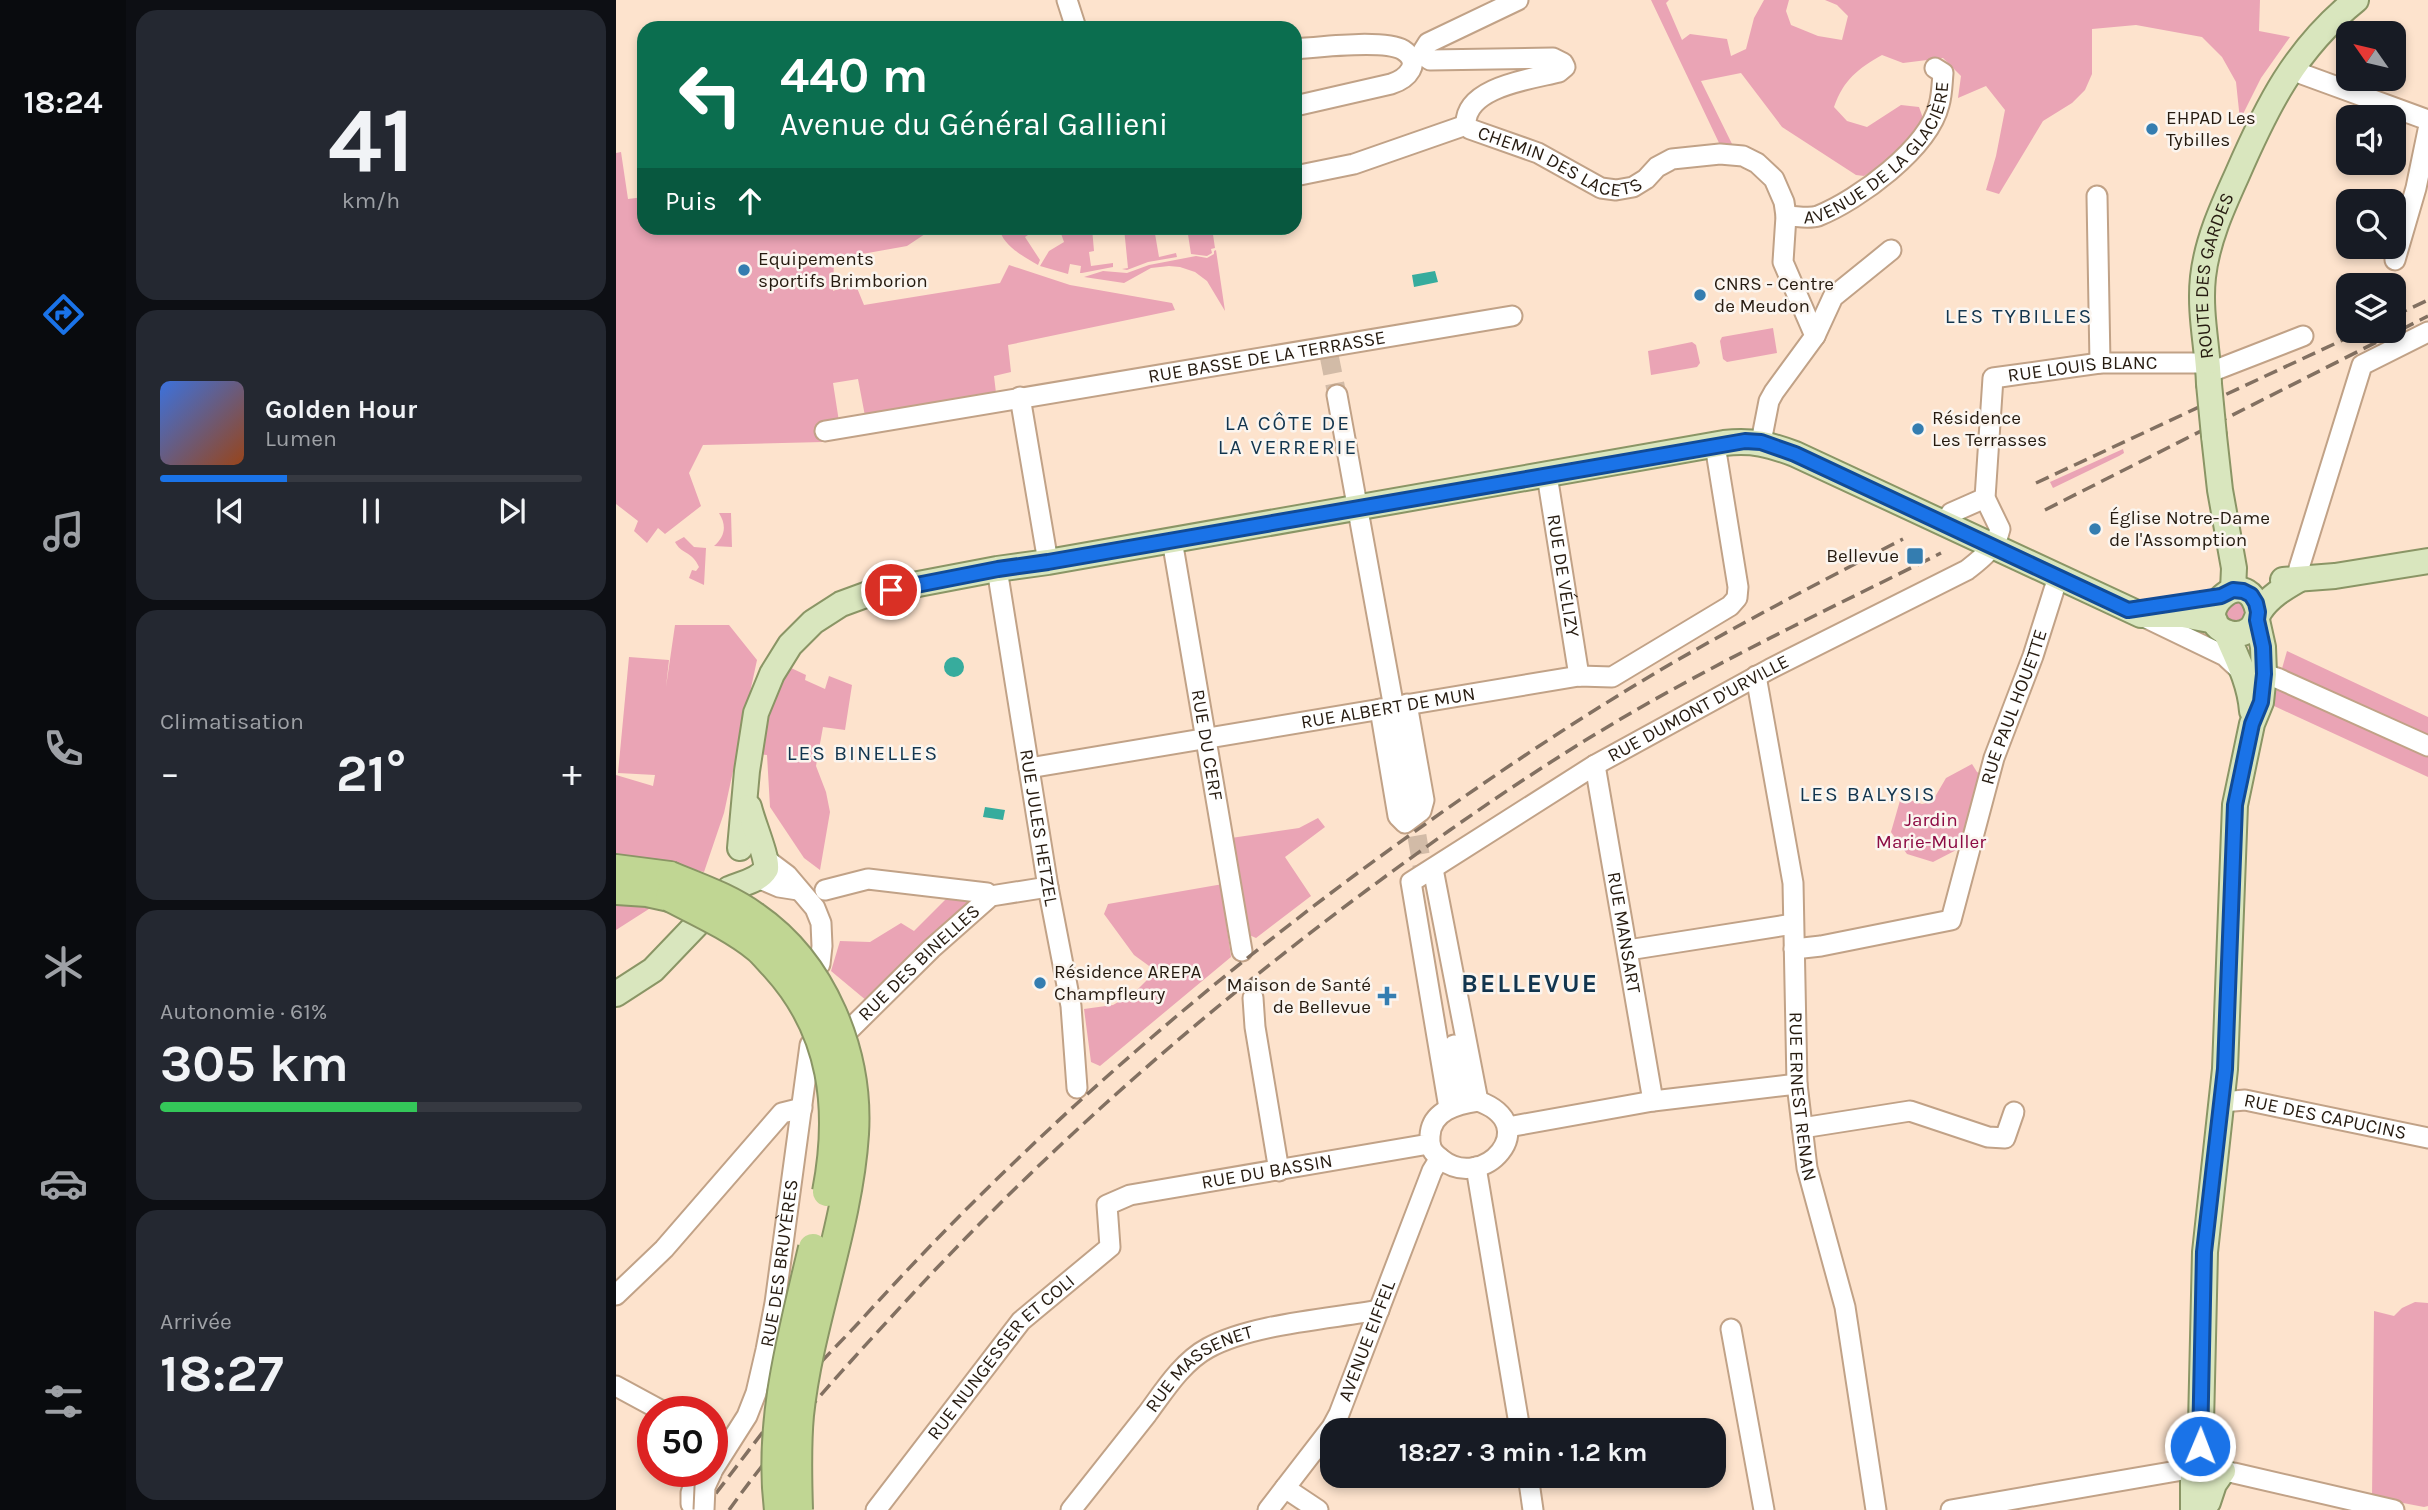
<!DOCTYPE html>
<html lang="fr">
<head>
<meta charset="utf-8">
<style>
	:root { --surface:#171b24; --page:#242831; --text:#f1f3f6; --muted:#9ea1a6; --line:#363941; --accent:#1a73e8 }
	body { margin:0; font-family:Karla,sans-serif; background:var(--page); color:var(--text); height:100vh; display:flex; flex-direction:column; font-size:26px; white-space:nowrap }
	* { box-sizing:border-box; margin:0 }
	p { font-size:23px; color:var(--muted) }
	.icon { flex:none; width:38px; height:38px; fill:none; stroke:currentColor; stroke-width:2; stroke-linecap:round; stroke-linejoin:round }
	.map { position:relative; flex:1; overflow:hidden }
	.panel { display:flex; flex-direction:column; gap:10px; padding:10px; background:#0d0f14; width:490px }
	.panel>* { flex:none }
	.banner { position:absolute; left:21px; top:21px; width:665px; height:214px; border-radius:21px; box-shadow:0 4px 10px #0003; background:#0b6e4f; color:#fff; overflow:hidden }
	.needle { width:46px; rotate:304deg }
	.controls { position:absolute; left:1720px; top:21px; display:grid; gap:14px }
	.controls a { display:grid; place-items:center; width:70px; height:70px; border-radius:14px; background:var(--surface); box-shadow:0 4px 10px #0003; font-size:35px }
	.speed { position:absolute; left:21px; top:1396px; display:flex; gap:14px; font-size:35px; font-weight:700; text-align:center }
	.speed>* { display:grid; place-content:center; width:91px; height:91px; border-radius:50%; background:var(--surface); box-shadow:0 4px 10px #0003; line-height:1 }
	.speed .limit { border:10px solid #d22; background:#fff; color:#111 }
	.pin { position:absolute; display:grid; place-items:center; width:60px; height:60px; color:#fff; margin:-30px; border:4px solid #fff; border-radius:50%; box-shadow:0 2px 7px #0007 }
	.me { position:absolute; width:77px; margin:-38px; rotate:1deg; stroke-linejoin:round; filter:drop-shadow(0 0 5px #0008) }
	.turn { display:flex; align-items:center; gap:24px; height:147px; padding:0 28px; font-size:32px }
	.turn .icon { width:91px; height:91px; stroke-width:2.5 }
	.turn b { display:block; font-size:49px; line-height:60px }
	.then { display:flex; align-items:center; height:66px; padding:0 28px; background:#0003; gap:14px; font-size:26px }
	.big { font-size:52px; font-weight:700; line-height:1.1 }
	.panel .widget { flex:1; display:flex; flex-direction:column; justify-content:center; gap:10px; min-width:0; padding:0 24px; border-radius:21px; background:var(--page) }
	.panel .dial { align-items:center; gap:0 }
	.dial b { font-size:91px; line-height:1 }
	.song { display:flex; align-items:center; gap:21px }
	.cover { width:84px; height:84px; border-radius:10px; background:linear-gradient(135deg,hsl(220 70% 55%),hsl(20 70% 35%)) }
	.played { height:7px; border-radius:4px; background:linear-gradient(90deg,var(--accent) 30%,var(--line) 30%) }
	.keys { display:flex; justify-content:space-around; direction:ltr }
	.heat { display:flex; justify-content:space-between; align-items:center; font-size:38px; direction:ltr }
	.charge { height:10px; border-radius:5px; background:linear-gradient(90deg,#34c759 61%,var(--line) 0) }
	.trip { position:absolute; left:704px; top:1418px; width:406px; height:70px; border-radius:21px; background:var(--surface); box-shadow:0 4px 10px #0003; font-weight:700; line-height:70px; text-align:center }
	main { display:flex; flex:1; min-height:0 }
	.tabs { display:flex; flex-direction:column; width:126px; justify-content:space-around; align-items:center; background:#090b0e; color:var(--muted) }
	.tabs .icon { width:49px; height:49px }
	.tabs .selected { color:var(--accent) }
	.tabs b { font-size:32px; color:var(--text) }
	.map>svg:first-child { display:block }
	.green { fill:#eaa4b5 }
	.water { fill:#37ac9d }
	.lines { fill:none; stroke-linecap:round; stroke-linejoin:round }
	.minor-tunnel { stroke:#d2bba7; stroke-width:19; stroke-dasharray:19 10; stroke-linecap:butt }
	.minor-casing { stroke:#c1a287; stroke-width:23 }
	.major-casing { stroke:#8a9565; stroke-width:28 }
	.highway-casing { stroke:#8a9565; stroke-width:32 }
	.minor { stroke:#fff; stroke-width:19 }
	.major { stroke:#d9e6be; stroke-width:24 }
	.highway { stroke:#c0d693; stroke-width:28 }
	.rail { stroke:#827061; stroke-width:3.5; stroke-dasharray:14 7; stroke-linecap:butt }
	.minor-bridge-casing { stroke:#c1a287; stroke-width:23; stroke-linecap:butt }
	.major-bridge-casing { stroke:#8a9565; stroke-width:28; stroke-linecap:butt }
	.highway-bridge-casing { stroke:#8a9565; stroke-width:32; stroke-linecap:butt }
	.minor-bridge { stroke:#fff; stroke-width:19 }
	.major-bridge { stroke:#d9e6be; stroke-width:24 }
	.highway-bridge { stroke:#c0d693; stroke-width:28 }
	.route-casing { stroke:#114b97; stroke-width:18 }
	.route { stroke:#1a73e8; stroke-width:12 }
	.poi-dot { fill:#347db0; stroke:#fbf5ef; stroke-width:2.5 }
	.labels { text-anchor:middle; dominant-baseline:central; stroke-width:5; stroke-linejoin:round; paint-order:stroke }
	.poi-label { font-size:19px; fill:#261b10; stroke:#fbf5ef; text-anchor:start }
	.street-label { font-size:19px; fill:#261b10; stroke:#fbf5ef }
	.park-label { font-size:19px; fill:#8c0b44; stroke:#fbf5ef }
	.neighbourhood-label { font-size:21px; letter-spacing:2px; fill:#12354e; stroke:#fbf5ef }
	.district-label { font-size:26px; font-weight:bold; letter-spacing:2px; fill:#12354e; stroke:#fbf5ef }
</style>
</head>
<body>
<main>
<nav class="tabs">
<b>18:24</b>
<svg class="icon selected" aria-label="directions" viewBox="0 0 24 24"><path d="M12 3l9 9-9 9-9-9zM9 14v-3h6M13 9l2 2-2 2"/></svg>
<svg class="icon" aria-label="music" viewBox="0 0 24 24"><path d="M9 18V5l10-2v13"/><circle cx="6" cy="18" r="3"/><circle cx="16" cy="16" r="3"/></svg>
<svg class="icon" aria-label="phone" viewBox="0 0 24 24"><path d="M5 4h4l2 5-3 2q2 4 5 5l2-3 5 2v4C11 20 4 13 5 4z"/></svg>
<svg class="icon" aria-label="climate" viewBox="0 0 24 24"><path d="M12 3v18M4 7l16 10M4 17L20 7"/></svg>
<svg class="icon" aria-label="car" viewBox="0 0 24 24"><path d="M5 17H2v-5l4-1 3-4h7l3 4 3 1v5h-3M9 17h6M6 11h13"/><circle cx="7" cy="17" r="2"/><circle cx="17" cy="17" r="2"/></svg>
<svg class="icon" aria-label="filters" viewBox="0 0 24 24"><path d="M4 7h16M4 17h16"/><circle cx="9" cy="7" r="2"/><circle cx="15" cy="17" r="2"/></svg>
</nav>
<section class="panel">
<div class="widget dial"><b>41</b><p>km/h</p></div>
<div class="widget">
<div class="song"><i class="cover"></i><div><b>Golden Hour</b><p>Lumen</p></div></div>
<div class="played"></div>
<div class="keys"><svg class="icon" aria-label="previous" viewBox="0 0 24 24"><path d="M18 5L8 12l10 7zM5 5v14"/></svg><svg class="icon" aria-label="pause" viewBox="0 0 24 24"><path d="M8 5v14M16 5v14"/></svg><svg class="icon" aria-label="next" viewBox="0 0 24 24"><path d="M6 5l10 7-10 7zM19 5v14"/></svg></div>
</div>
<div class="widget"><p>Climatisation</p>
<div class="heat"><a>−</a><b class="big">21°</b><a>+</a></div>
</div>
<div class="widget"><p>Autonomie · 61%</p><b class="big">305 km</b><div class="charge"></div></div>
<div class="widget"><p>Arrivée</p><b class="big">18:27</b></div>
</section>
<div class="map">
<svg width="1812" height="1510" viewBox="0 0 1812 1510">
	<rect width="100%" height="100%" fill="#fde3cd"/>
	<path class="green" d="M1035 0H1053L1050 3 1066 40 1074 34 1111 39 1115 56 1130 49 1138 18 1148 0H1173L1170 11 1175 25 1202 36 1226 40 1232 16 1221 5 1209 0H1644L1643 31 1674 37 1645 78 1624 120 1620 82 1606 57 1586 37 1520 25 1476 29V74L1469 90 1456 103 1427 121 1383 194 1370 190 1380 156 1389 110 1370 86 1342 98 1345 76 1327 58 1287 63 1266 55C1242 69 1228 79 1218 107L1231 121 1251 127 1285 105 1303 107 1308 121C1292 144 1273 162 1248 176L1240 175 1166 127 1125 73 1085 81 1117 146 1104 145Z
		M5 152 12 199 28 197V228H326L315 230 291 246 218 259 217 291 239 283 248 305 384 283 393 265 454 285 556 303 559 310 392 345 395 372 378 376 380 393 249 416 242 379 217 383 224 428 207 431V442L87 445 73 473 85 506 49 534 42 528 31 543 18 531 22 521 0 504V153Z
		M383 228H412L415 233 409 237 424 260 422 265C407 256 387 246 383 228Z
		M443 228H476L478 251 473 252 475 266 497 263V267L466 273H464L465 266 454 264 452 274 424 266 433 251 448 242Z
		M508 228H538L543 257 560 253 561 257 532 262 511 270 506 269 512 268Z
		M571 228H596L599 248 595 249 596 253 591 256 575 254Z
		M600 250 609 311 591 281 579 272 564 267 553 266 535 268 508 283 468 277 487 271 511 273 533 265 580 256 591 258 598 254V251Z
		M1157 328 1161 353 1111 362 1107 359 1104 341 1106 337Z
		M1076 342 1080 345 1084 363 1081 367 1035 375 1032 351Z
		M1507 449 1508 453 1503 456 1437 488 1434 482Z
		M103 513H115L116 547 98 546C109 536 111 526 103 513Z
		M68 537 78 547 90 548 88 585 73 578 76 570 80 571 83 567C76 551 65 554 59 542Z
		M1622 600 1631 609 1627 622 1612 624 1606 606Z
		M59 625H113L141 660 108 813 88 872 39 861 0 858V775L37 786 39 775 2 773 13 657 53 660 50 687Z
		M1671 651 1812 717V739L1665 672Z
		M173 667 190 675 189 680 209 689 213 676 236 685 229 730 207 727 200 766 210 792 214 812 204 870 188 858 154 807 151 755 143 754C146 722 158 696 173 667Z
		M1662 685 1812 753V777L1656 705Z
		M1356 764 1361 772 1367 775 1348 846 1317 862 1291 854 1275 832 1285 797 1306 804 1316 802 1330 778Z
		M702 818 709 827 669 857 695 896 640 938 631 934 615 838 683 828Z
		M607 884 614 920 610 921 615 957 484 1066 475 1062 468 1009 497 1005 518 993 540 971 518 955 488 914 492 904Z
		M338 891 348 892 352 904 251 1001 215 971 224 941 254 942 285 923 298 931Z
		M0 904 36 907 0 930Z
		M1799 1302 1812 1303V1506L1808 1507 1756 1497 1758 1311 1778 1316 1786 1308Z"/>
	<path class="water" d="M819 271 822 282 798 287 796 275Z
		M328 667a10 10 0 1 1 20 0a10 10 0 1 1-20 0Z
		M369 807 389 810 387 820 367 817Z"/>
	<g class="lines">
		<path class="minor-tunnel" d="M713 355 721 395
			M796 807 809 883"/>
		<g class="minor-casing">
			<g id="minor">
				<path d="M451 0 460 28"/>
				<path d="M679 49C703 47 768 39 787 50 807 63 791 79 775 84L679 106"/>
				<path d="M1686 74 1812 120"/>
				<path id="s1" d="M850 125 854 129 922 153 985 188 1000 190 1017 187 1030 179 1041 167 1056 159 1104 154 1127 156 1141 163 1158 179 1168 202 1170 216 1167 262 1199 336 1158 392 1153 401 1145 442"/>
				<path d="M850 125C848 87 915 79 943 72L949 67 947 63 937 58 814 60 808 56 807 51 812 43 902 0"/>
				<path d="M679 176 738 164 850 125"/>
				<path d="M1481 196 1484 363"/>
				<path id="s2" d="M1170 216C1180 216 1193 219 1202 216 1242 200 1312 149 1323 105 1326 95 1326 84 1327 73L1319 68"/>
				<path d="M1779 260 1800 188 1812 130"/>
				<path d="M1199 336 1217 297 1275 250"/>
				<path d="M1592 373 1687 336"/>
				<path d="M721 395 796 807"/>
				<path d="M404 397 432 562"/>
				<path id="s3" d="M209 431 896 316"/>
				<path id="s4" d="M931 475 963 676"/>
				<path d="M1328 524 1335 513 1369 498"/>
				<path id="s5" d="M556 540 626 951"/>
				<path id="s6" d="M381 569 432 887 455 1006 461 1088"/>
				<path d="M1682 580 1683 568 1746 365 1812 332"/>
				<path d="M1526 616 1609 656 1624 670"/>
				<path d="M1648 674 1661 678 1812 746"/>
				<path id="s7" d="M1140 676 1177 883 1181 1084 1191 1168 1229 1307 1260 1510"/>
				<path d="M764 709 782 816 789 823 805 811 808 800 791 704"/>
				<path id="s8" d="M979 765 1037 1101"/>
				<path id="s9" d="M413 768 963 676 996 677 1114 606 1121 598 1122 587 1099 445"/>
				<path d="M151 860 171 875 199 908 205 923 206 946 204 964"/>
				<path d="M817 869 862 1101"/>
				<path d="M142 878 163 887 182 890"/>
				<path d="M209 890 252 879 371 893 375 896"/>
				<path id="s10" d="M1178 949 1205 946 1335 920 1378 758 1417 656 1442 577"/>
				<path d="M1012 950 1177 924"/>
				<path d="M637 998 639 1027 663 1171"/>
				<path id="s11" d="M219 1044 315 949 375 896 432 887"/>
				<path d="M838 1045 848 1103"/>
				<path d="M862 1101C929 1125 867 1193 825 1159 816 1152 813 1147 814 1136 815 1111 841 1104 862 1101Z"/>
				<path id="s12" d="M1606 1102 1629 1100 1812 1138"/>
				<path id="s13" d="M833 1108 795 882 979 765 1154 669 1351 570C1365 559 1380 548 1384 529L1369 498 1377 378 1484 363H1591"/>
				<path d="M892 1127 1037 1101 1181 1084"/>
				<path d="M1186 1128 1294 1111 1372 1137 1389 1138 1398 1112"/>
				<path d="M860 1167 904 1430"/>
				<path d="M0 1295 48 1249 166 1113 186 1108"/>
				<path d="M1115 1329 1148 1510"/>
				<path d="M0 1386 48 1412"/>
				<path id="s14" d="M96 1471 131 1416 140 1393 150 1350 159 1303 194 1045"/>
				<path d="M82 1472 75 1493V1504H87"/>
				<path d="M912 1475 917 1510"/>
				<path d="M669 1488 702 1510"/>
				<path id="s15" d="M260 1510 405 1321 494 1247 491 1205 514 1195 813 1144"/>
				<path id="s16" d="M455 1510C480 1478 506 1446 531 1414 548 1391 566 1362 592 1348 636 1324 713 1319 763 1310"/>
				<path id="s17" d="M652 1510 716 1427 723 1414 816 1171 824 1158"/>
				<path d="M1335 1510 1584 1467 1618 1473 1778 1510"/>
			</g>
		</g>
		<g class="major-casing">
			<g id="major">
				<path id="s18" d="M1593 384C1592 349 1583 313 1587 277 1591 241 1606 208 1621 175 1651 106 1679 49 1740 0"/>
				<path d="M1598 436 1604 490 1618 568 1617 590"/>
				<path d="M1667 580 1719 576 1812 561"/>
				<path d="M1642 612C1631 557 1568 619 1613 633 1620 635 1628 634 1634 629 1640 624 1640 617 1644 611 1653 597 1668 588 1682 580"/>
				<path d="M1610 633C1621 658 1634 683 1636 711"/>
				<path d="M124 848 131 771 140 713 156 674 174 645 197 622 225 604 255 593 381 569 432 562 1108 443C1137 440 1152 444 1179 454L1525 615H1567L1599 621"/>
				<path d="M113 889C126 883 143 881 150 869 152 858 136 821 133 807"/>
				<path d="M0 994 37 970 82 923"/>
				<path d="M1592 1502 1598 1484 1607 1471"/>
				<path d="M1577 1510V1477L1584 1467 1589 1252 1609 1069 1619 805 1636 724 1645 702 1648 674 1647 647 1641 620"/>
			</g>
		</g>
		<g class="highway-casing">
			<path id="highway" d="M0 869 54 876
				M0 890 31 892 54 897"/>
		</g>
		<use href="#minor" class="minor"/>
		<use href="#major" class="major"/>
		<use href="#highway" class="highway"/>
		<path class="rail" d="M1778 316 1812 300
			M1420 483 1746 331
			M1429 510 1812 316
			M87 1510C116 1473 144 1435 173 1398 196 1370 223 1344 247 1318 398 1151 566 1003 747 869 844 798 943 730 1046 669 1125 623 1206 581 1287 539
			M113 1510C166 1436 228 1368 290 1301 430 1149 585 1013 751 890 831 831 912 774 998 723 1104 660 1215 608 1325 553"/>
		<g class="minor-bridge-casing">
			<path id="minor-bridge" d="M88 1510 89 1487 96 1472"/>
		</g>
		<g class="major-bridge-casing">
			<path id="major-bridge" d="M1593 384 1598 436"/>
		</g>
		<g class="highway-bridge-casing">
			<path id="highway-bridge" d="M54 876C83 888 113 898 139 917 207 964 243 1053 238 1134 232 1228 193 1321 183 1415 180 1447 181 1478 182 1510
				M54 897C83 912 116 927 142 948 148 953 154 961 160 967 218 1031 227 1109 211 1192
				M163 1510C152 1422 177 1334 197 1248"/>
		</g>
		<use href="#minor-bridge" class="minor-bridge"/>
		<use href="#major-bridge" class="major-bridge"/>
		<use href="#highway-bridge" class="highway-bridge"/>
	</g>
	<g class="lines">
		<g class="route-casing">
			<path id="route" d="M275 590 382 569 432 562 1129 441 1145 442 1179 454 1512 610 1605 596 1617 590 1627 591 1635 595 1640 603 1642 612 1641 620 1647 647 1648 674 1645 702 1636 724 1619 805 1609 1069 1588 1252 1584 1446"/>
		</g>
		<use href="#route" class="route"/>
	</g>
	<g class="poi-dot">
		<circle cx="1536" cy="129" r="7"/>
		<circle cx="128" cy="270" r="7"/>
		<circle cx="1084" cy="295" r="7"/>
		<circle cx="1302" cy="429" r="7"/>
		<circle cx="1479" cy="529" r="7"/>
		<rect x="1290" y="547" width="18" height="18" rx="3.5"/>
		<circle cx="424" cy="983" r="7"/>
		<path d="M767.5 985.5h7v7h7v7h-7v7h-7v-7h-7v-7h7z"/>
	</g>
	<g class="labels">
		<g class="poi-label">
			<text x="1550" y="118">EHPAD Les<tspan x="1550" dy="22">Tybilles</tspan></text>
			<text x="142" y="259">Equipements<tspan x="142" dy="22">sportifs Brimborion</tspan></text>
			<text x="1098" y="284">CNRS - Centre<tspan x="1098" dy="22">de Meudon</tspan></text>
			<text x="1316" y="418">Résidence<tspan x="1316" dy="22">Les Terrasses</tspan></text>
			<text x="1493" y="518">Église Notre-Dame<tspan x="1493" dy="22">de l'Assomption</tspan></text>
			<text x="1283" y="556" text-anchor="end">Bellevue</text>
			<text x="438" y="972">Résidence AREPA<tspan x="438" dy="22">Champfleury</tspan></text>
			<text x="755" y="985" text-anchor="end">Maison de Santé<tspan x="755" dy="22">de Bellevue</tspan></text>
		</g>
		<g class="street-label">
			<text stroke="none"><textPath href="#s2" startOffset="121">AVENUE DE LA GLACIÈRE</textPath></text>
			<text stroke="none"><textPath href="#s1" startOffset="103">CHEMIN DES LACETS</textPath></text>
			<text stroke="none"><textPath href="#s18" startOffset="110">ROUTE DES GARDES</textPath></text>
			<text stroke="none"><textPath href="#s3" startOffset="448">RUE BASSE DE LA TERRASSE</textPath></text>
			<text stroke="none"><textPath href="#s13" startOffset="1166">RUE LOUIS BLANC</textPath></text>
			<text stroke="none"><textPath href="#s4" startOffset="102">RUE DE VÉLIZY</textPath></text>
			<text stroke="none"><textPath href="#s9" startOffset="364">RUE ALBERT DE MUN</textPath></text>
			<text stroke="none"><textPath href="#s13" startOffset="565">RUE DUMONT D'URVILLE</textPath></text>
			<text stroke="none"><textPath href="#s10" startOffset="382">RUE PAUL HOUETTE</textPath></text>
			<text stroke="none"><textPath href="#s5" startOffset="208">RUE DU CERF</textPath></text>
			<text stroke="none"><textPath href="#s6" startOffset="262">RUE JULES HETZEL</textPath></text>
			<text stroke="none"><textPath href="#s8" startOffset="170">RUE MANSART</textPath></text>
			<text stroke="none"><textPath href="#s11" startOffset="117">RUE DES BINELLES</textPath></text>
			<text stroke="none"><textPath href="#s7" startOffset="424">RUE ERNEST RENAN</textPath></text>
			<text stroke="none"><textPath href="#s12" startOffset="105">RUE DES CAPUCINS</textPath></text>
			<text stroke="none"><textPath href="#s15" startOffset="560">RUE DU BASSIN</textPath></text>
			<text stroke="none"><textPath href="#s14" startOffset="222">RUE DES BRUYÈRES</textPath></text>
			<text stroke="none"><textPath href="#s17" startOffset="198">AVENUE EIFFEL</textPath></text>
			<text stroke="none"><textPath href="#s15" startOffset="198">RUE NUNGESSER ET COLI</textPath></text>
			<text stroke="none"><textPath href="#s16" startOffset="194">RUE MASSENET</textPath></text>
		</g>
		<g class="park-label">
			<text x="1315" y="820">Jardin<tspan x="1315" dy="22">Marie-Muller</tspan></text>
		</g>
		<g class="neighbourhood-label">
			<text x="1403" y="316">LES TYBILLES</text>
			<text x="672" y="423">LA CÔTE DE<tspan x="672" dy="24">LA VERRERIE</tspan></text>
			<text x="247" y="753">LES BINELLES</text>
			<text x="1252" y="794">LES BALYSIS</text>
		</g>
		<g class="district-label">
			<text x="914" y="983">BELLEVUE</text>
		</g>
	</g>
</svg>
<div class="controls">
<a><svg class="needle" viewBox="-14 -14 28 28"><path d="M0-13l5 13h-10z" fill="#e53935"/><path d="M0 13l5-13h-10z" fill="#9ea1a6"/></svg></a>
<a><svg class="icon" aria-label="sound" viewBox="0 0 24 24"><path d="M4 9h4l5-4v14l-5-4H4zM17 9q2 3 0 6"/></svg></a>
<a><svg class="icon" aria-label="search" viewBox="0 0 24 24"><circle cx="10" cy="10" r="6"/><path d="M15 15l6 6"/></svg></a>
<a><svg class="icon" aria-label="layers" viewBox="0 0 24 24"><path d="M12 4l9 5-9 5-9-5zM3 14l9 5 9-5"/></svg></a>
</div>
<div class="speed"><div class="limit">50</div></div>
<div class="pin" style="left:275px;top:590px;background:#d93025"><svg class="icon" aria-label="arrive" viewBox="0 0 24 24"><path d="M6 21V4h12l-3 4 3 4H6"/></svg></div>
<svg class="me" style="left:1584px;top:1446px" viewBox="-20 -20 40 40"><circle r="17" fill="#1a73e8" stroke="#fff" stroke-width="3"/><path d="M0-11L8 9 0 5-8 9z" fill="#fff"/></svg>
<div class="trip">18:27 · 3 min · 1.2 km</div>
<div class="banner">
<div class="turn"><svg class="icon" aria-label="left" viewBox="0 0 24 24"><path d="M17 20v-9H6M10 6l-5 5 5 5"/></svg><div><b>440 m</b>Avenue du Général Gallieni</div></div>
<div class="then">Puis<svg class="icon" aria-label="ahead" viewBox="0 0 24 24"><path d="M12 20V5M6 11l6-6 6 6"/></svg></div>
</div>
</div>
</main>
</body>
</html>
